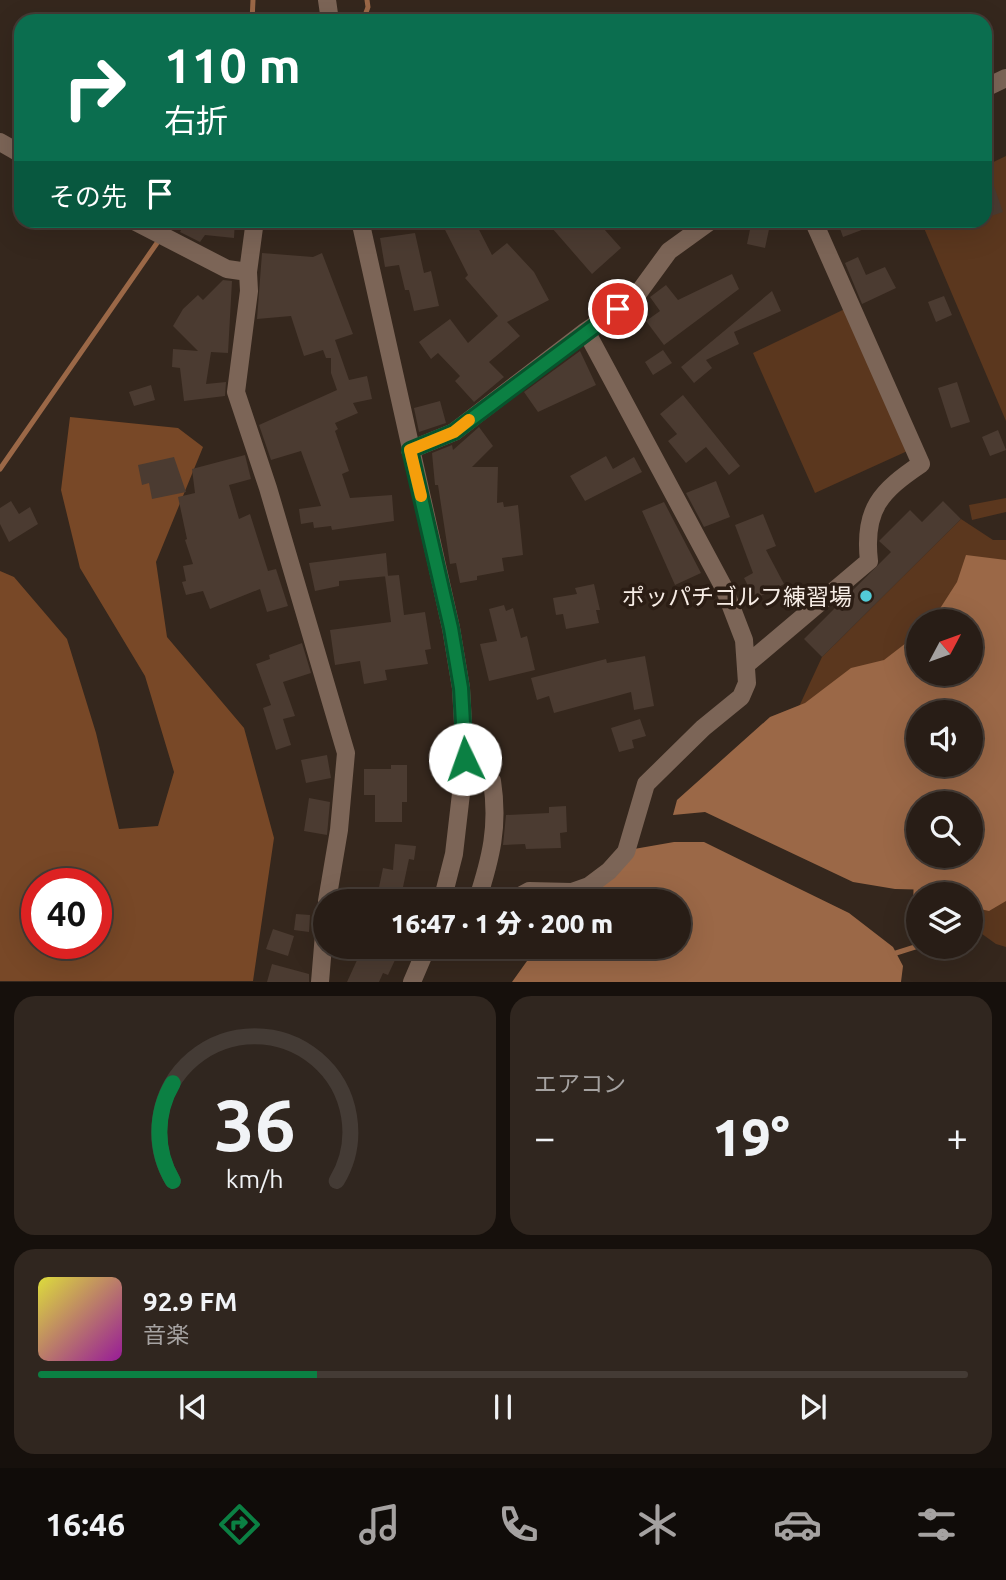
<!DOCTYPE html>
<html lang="ja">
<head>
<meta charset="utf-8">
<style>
	:root { --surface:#281d16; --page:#30261f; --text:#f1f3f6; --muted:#a5a2a1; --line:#443b35; --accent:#0b8043 }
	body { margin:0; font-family:Ubuntu,"Noto Sans JP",sans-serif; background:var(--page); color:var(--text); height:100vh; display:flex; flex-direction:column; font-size:26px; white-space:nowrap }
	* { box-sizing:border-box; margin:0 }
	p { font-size:23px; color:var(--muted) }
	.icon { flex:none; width:38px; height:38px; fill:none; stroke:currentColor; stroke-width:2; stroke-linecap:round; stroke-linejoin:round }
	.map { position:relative; height:982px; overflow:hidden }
	.sheet { display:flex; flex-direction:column; gap:14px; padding:14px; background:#16100c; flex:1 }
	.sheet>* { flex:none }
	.guide { position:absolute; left:14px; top:14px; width:978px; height:214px; border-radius:21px; box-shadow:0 7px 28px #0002,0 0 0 2px var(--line); background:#0b6e4f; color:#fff; overflow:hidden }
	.needle { width:46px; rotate:49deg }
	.buttons { position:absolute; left:906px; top:609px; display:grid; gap:14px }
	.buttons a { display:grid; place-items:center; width:77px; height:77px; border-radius:50%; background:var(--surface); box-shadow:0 7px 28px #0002,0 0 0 2px var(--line); font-size:35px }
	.speed { position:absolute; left:21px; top:868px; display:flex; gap:14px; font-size:35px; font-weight:700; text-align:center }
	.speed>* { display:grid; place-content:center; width:91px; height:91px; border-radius:50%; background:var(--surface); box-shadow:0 7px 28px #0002,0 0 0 2px var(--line); line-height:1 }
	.speed .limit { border:10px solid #d22; background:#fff; color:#111 }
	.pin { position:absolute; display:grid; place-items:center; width:60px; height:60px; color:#fff; margin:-30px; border:4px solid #fff; border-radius:50%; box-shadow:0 2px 7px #0007 }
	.me { position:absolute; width:77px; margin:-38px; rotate:357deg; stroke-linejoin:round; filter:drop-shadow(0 0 5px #0008) }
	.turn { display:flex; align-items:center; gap:24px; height:147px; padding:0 35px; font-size:32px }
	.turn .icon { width:91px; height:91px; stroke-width:2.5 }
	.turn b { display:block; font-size:49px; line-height:60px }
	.then { display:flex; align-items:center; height:66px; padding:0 35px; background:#0003; gap:14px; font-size:26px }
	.big { font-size:52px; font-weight:800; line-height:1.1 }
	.sheet .tile { flex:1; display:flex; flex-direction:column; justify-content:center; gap:10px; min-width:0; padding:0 24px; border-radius:21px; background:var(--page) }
	.sheet .dial { align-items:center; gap:0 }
	.dial svg { height:182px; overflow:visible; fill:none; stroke:var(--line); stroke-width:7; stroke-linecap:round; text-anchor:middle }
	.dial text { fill:var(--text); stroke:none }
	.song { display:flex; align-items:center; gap:21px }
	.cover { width:84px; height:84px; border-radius:10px; background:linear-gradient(135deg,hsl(60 70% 55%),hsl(300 70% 35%)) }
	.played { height:7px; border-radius:4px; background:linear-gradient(90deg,var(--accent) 30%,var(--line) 30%) }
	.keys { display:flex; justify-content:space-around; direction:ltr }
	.heat { display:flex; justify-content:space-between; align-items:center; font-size:38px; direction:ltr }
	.sheet .tiles { flex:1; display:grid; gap:14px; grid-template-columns:1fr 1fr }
	.tile:last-child { grid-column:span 2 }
	.trip { position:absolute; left:313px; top:889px; width:378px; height:70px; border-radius:35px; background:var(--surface); box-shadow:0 7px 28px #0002,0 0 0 2px var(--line); font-weight:800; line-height:70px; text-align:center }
	.tabs { display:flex; height:112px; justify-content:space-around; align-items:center; background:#100c09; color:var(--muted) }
	.tabs .icon { width:49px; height:49px }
	.tabs .on { color:var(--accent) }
	.tabs b { font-size:32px; color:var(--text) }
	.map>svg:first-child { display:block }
	.green { fill:#5b371e; fill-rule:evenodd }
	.forest { fill:#784827; fill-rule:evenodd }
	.water { fill:#9b6847; fill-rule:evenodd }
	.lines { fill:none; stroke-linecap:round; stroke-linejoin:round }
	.stream { stroke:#9b6847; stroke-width:5 }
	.building { fill:#4b3b31 }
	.minor { stroke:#7c6557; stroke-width:18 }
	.route-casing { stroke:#07532c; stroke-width:18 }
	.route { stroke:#0b8043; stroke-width:12 }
	.slow { stroke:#f59e0b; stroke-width:12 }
	.poi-dot { fill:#52cbd7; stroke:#2b1d14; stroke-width:2.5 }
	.labels { text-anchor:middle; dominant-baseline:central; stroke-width:7; stroke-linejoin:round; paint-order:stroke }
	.poi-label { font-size:23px; fill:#f6ece5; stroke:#2b1d14; text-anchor:end }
</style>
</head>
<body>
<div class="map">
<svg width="1006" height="982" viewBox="0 0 1006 982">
	<rect width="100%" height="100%" fill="#35271d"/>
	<path class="green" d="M1006 156V421L921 221 985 220V166Z
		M851 306 914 448 815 493 753 353Z
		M1006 498V512L972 520 969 505Z
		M961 519 993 540H1006V947L996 944 971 926V894H926L784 739 822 657ZM919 621H971V674H919ZM919 712H971V765H919ZM919 803H971V856H919Z"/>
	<path class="forest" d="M70 417 178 428 203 447 156 562 167 637 244 728 274 838 253 981H0V571L14 577 67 639 96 733 119 829 158 826 174 772 145 676 80 568 61 490ZM37 884H96V943H37Z"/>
	<path class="water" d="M966 555 1006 560V901L989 911 971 907V894H944L936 890 895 889 853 882 705 812 673 815 677 800 770 717 805 703 851 668 884 660 919 633V674H971V621H932L957 582ZM919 712H971V765H919ZM919 803H971V856H919Z
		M674 842H704L849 913 893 947 903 966 901 982H512L537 947H679V901H573L634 849Z"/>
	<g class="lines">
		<path class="stream" d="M252 21 253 0
			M363 21 368 7 367 0
			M167 222 168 220
			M0 469 157 243
			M896 953 915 947 916 889"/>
	</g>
	<path class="building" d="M987 166 1003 212 985 218V167Z
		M186 220H235L234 238 205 235 200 242 180 232Z
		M440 220H474L492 255 507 243 534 272 549 300 507 322 520 336 489 362 504 377 474 402 455 381 460 376 438 353 431 359 419 342 450 319 468 343 498 316 465 278 468 275Z
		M545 220H596L621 248 592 274Z
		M752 220H771L765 248 747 244Z
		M837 220H883V222L843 237Z
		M415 233 424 273 431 271 439 306 414 311 409 290H405L399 265 385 267 380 238Z
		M262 253 313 257 322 253 353 334 335 340 349 380 367 376 372 399 353 403 358 413 335 423 338 429 335 431 349 471 342 474 350 498 392 495 394 521 332 530 331 526 314 528 313 522 301 524 299 509 321 506 301 451 271 460 259 425 337 390 331 373V358H326L323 350 304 356 291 316 257 319Z
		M858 257 866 275 885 267 896 288 862 304 845 263Z
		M732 274 739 289 664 345 646 321 660 311 650 297 666 285 678 300Z
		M223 280 232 281 228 353 211 352 206 384 226 382 225 396 184 401 180 368 172 367 173 349 198 351 173 326 183 309 198 295 203 300Z
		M772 291 781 311 734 332 739 344 706 360 712 368 694 383 681 367Z
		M944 296 952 315 936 322 928 302Z
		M663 350 672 363 653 375 645 362Z
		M580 351 596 385 538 412 524 392Z
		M957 382 970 422 951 428 938 388Z
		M151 385 155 400 134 406 129 392Z
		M683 395 740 466 729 475 706 447 686 463 668 441 677 434 660 414Z
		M440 401 446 423 419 432 414 408Z
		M479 427 493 446 472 467H498L497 503 503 502 504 507 518 505 523 555 502 558 504 571 477 576V580L460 583 456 563 450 564 438 485H435L432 453 452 445 453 450Z
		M998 430 1006 450 990 456 982 437Z
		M245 455 251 479 229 485 239 519 250 514 268 571 276 569 288 606 267 612 260 589 210 609 203 591 186 595 182 582 186 581 183 566 193 564 185 540 187 539 178 497 195 493 192 469Z
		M606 456 613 469 634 457 642 472 585 501 570 476Z
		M174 457 186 492 152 499 149 483 142 485 138 465Z
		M716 481 730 517 704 527 686 493Z
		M11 501 19 514 30 507 38 524 9 542 0 524V508Z
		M943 501 961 519 822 657 804 639 891 552 879 541 910 510 922 522Z
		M664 502 701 573 675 585 642 511Z
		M763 514 776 546 766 550 784 584 755 599 744 578 753 573 735 525Z
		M386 553 388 576 339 581V586L315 591 309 563Z
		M399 575 404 615 425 612 431 649 425 650 428 664 385 670 387 680 364 684 360 661 335 665 330 630 391 622 385 576Z
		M594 584 600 610H596L599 623 566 629 563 614 556 615 553 598 577 594 575 588Z
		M504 605 506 611 513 608 521 638 527 636 535 670 489 681 480 644 497 641 489 609Z
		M302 643 311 673 283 682 295 716 283 719 291 745 276 750 263 708 271 705 256 664 270 659 269 655Z
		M645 656 654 706 634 710 631 692 554 713 549 696 537 700 531 678 606 659 607 663Z
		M640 719 646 736 632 740 634 748 619 752 611 728Z
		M327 755 331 778 306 783 301 760Z
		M391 765H407V802H402V822H375V795H364V769H391Z
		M309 798 330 802 327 835 304 831Z
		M566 806 567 832 560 833 561 848 526 849 525 844 503 845 506 815 549 813V807Z
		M395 844 416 846 414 860 409 859 400 901 377 897 383 868 393 870Z
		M296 914 310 915 309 932 294 930Z
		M273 929 294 936 288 956 266 949Z
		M363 947H401L388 975 383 973 379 982H347Z
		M272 964 309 974V982H267Z"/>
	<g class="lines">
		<path class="minor" d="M327 0 330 21
			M985 88 1006 78
			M0 142 21 154
			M132 220 227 269 248 272 255 220
			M360 220 451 628 461 688 465 759 454 854 442 901
			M248 272 249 291 236 392 268 488 346 753 339 830 327 901
			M410 450 454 432 586 331 634 299 669 251 712 220
			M746 665 869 561C863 509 881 491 921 464L813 220
			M461 783 492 781C499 826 491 858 477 901
			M511 901 529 891 572 892 589 886 609 871 626 852 646 784 703 728 741 697 747 683 744 640 724 588 586 331
			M320 982 326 910
			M412 982 427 947"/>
	</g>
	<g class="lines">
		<g class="route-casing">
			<path id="route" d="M465 759 461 688 451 628 410 450 454 432 618 309"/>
		</g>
		<use href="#route" class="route"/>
		<path class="slow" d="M421 496 410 450 454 432 469 420"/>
	</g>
	<circle class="poi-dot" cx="866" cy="596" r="7"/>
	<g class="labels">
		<g class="poi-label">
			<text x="852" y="596">ポッパチゴルフ練習場</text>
		</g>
	</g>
</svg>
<div class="buttons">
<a><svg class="needle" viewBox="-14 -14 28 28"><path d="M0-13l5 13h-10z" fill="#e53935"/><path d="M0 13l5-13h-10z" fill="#a5a2a1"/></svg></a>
<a><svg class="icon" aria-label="sound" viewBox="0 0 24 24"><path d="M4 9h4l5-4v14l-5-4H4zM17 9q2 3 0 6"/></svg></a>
<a><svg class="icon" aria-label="search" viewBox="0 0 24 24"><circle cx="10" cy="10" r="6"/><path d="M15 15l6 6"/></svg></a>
<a><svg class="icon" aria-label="layers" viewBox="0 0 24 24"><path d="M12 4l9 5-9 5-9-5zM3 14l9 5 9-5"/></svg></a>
</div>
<div class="speed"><div class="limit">40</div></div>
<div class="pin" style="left:618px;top:309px;background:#d93025"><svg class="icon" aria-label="arrive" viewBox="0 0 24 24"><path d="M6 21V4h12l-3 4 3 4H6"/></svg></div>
<svg class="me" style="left:465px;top:759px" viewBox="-20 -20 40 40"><circle r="19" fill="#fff"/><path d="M0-13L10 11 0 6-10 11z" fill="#0b8043"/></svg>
<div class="trip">16:47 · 1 分 · 200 m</div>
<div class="guide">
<div class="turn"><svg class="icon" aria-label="right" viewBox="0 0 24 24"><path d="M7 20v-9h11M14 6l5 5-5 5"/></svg><div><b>110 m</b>右折</div></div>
<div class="then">その先<svg class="icon" aria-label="arrive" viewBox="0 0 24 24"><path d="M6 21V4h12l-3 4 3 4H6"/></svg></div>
</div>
</div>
<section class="sheet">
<div class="tiles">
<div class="tile dial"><svg viewBox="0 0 100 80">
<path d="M14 69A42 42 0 1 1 86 69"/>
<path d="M14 69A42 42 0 0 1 14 26" stroke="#0b8043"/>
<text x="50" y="56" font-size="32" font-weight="700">36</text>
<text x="50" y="72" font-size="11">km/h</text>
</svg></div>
<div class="tile"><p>エアコン</p>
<div class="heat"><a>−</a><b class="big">19°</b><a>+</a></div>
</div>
<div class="tile">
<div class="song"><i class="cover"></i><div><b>92.9 FM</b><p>音楽</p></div></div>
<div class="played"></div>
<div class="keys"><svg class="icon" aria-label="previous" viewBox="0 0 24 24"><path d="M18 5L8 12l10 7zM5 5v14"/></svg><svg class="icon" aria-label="pause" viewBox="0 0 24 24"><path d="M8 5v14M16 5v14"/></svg><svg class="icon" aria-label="next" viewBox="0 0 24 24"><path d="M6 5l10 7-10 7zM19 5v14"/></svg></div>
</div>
</div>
</section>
<nav class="tabs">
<b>16:46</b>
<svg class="icon on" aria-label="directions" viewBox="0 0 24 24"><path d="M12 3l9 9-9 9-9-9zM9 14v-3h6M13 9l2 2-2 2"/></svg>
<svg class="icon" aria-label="music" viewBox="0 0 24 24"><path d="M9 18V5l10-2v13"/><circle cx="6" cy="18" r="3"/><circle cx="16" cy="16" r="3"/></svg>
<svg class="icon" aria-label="phone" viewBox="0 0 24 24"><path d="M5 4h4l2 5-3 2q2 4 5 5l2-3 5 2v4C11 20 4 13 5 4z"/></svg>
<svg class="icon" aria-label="climate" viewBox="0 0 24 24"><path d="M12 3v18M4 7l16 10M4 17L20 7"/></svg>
<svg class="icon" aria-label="car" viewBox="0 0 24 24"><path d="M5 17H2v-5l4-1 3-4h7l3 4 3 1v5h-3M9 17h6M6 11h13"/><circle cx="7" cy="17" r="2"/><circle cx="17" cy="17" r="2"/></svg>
<svg class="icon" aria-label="filters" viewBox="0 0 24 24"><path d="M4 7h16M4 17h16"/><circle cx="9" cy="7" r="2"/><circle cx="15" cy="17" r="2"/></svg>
</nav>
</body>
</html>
